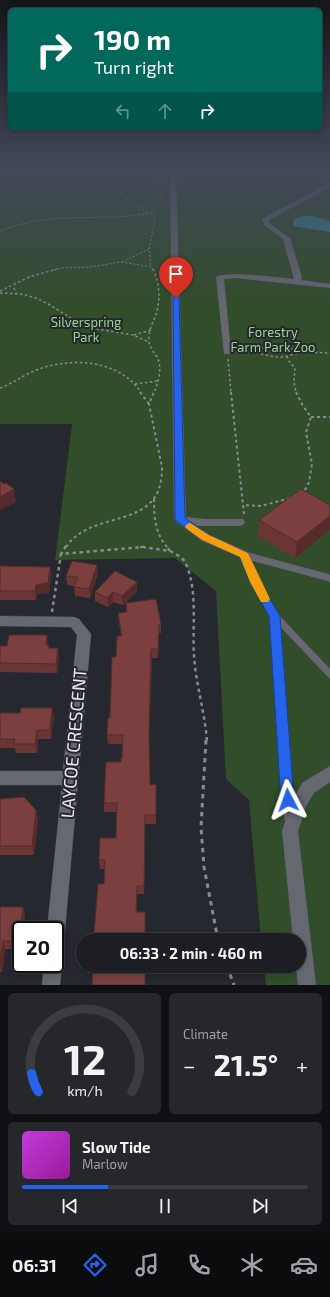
<!DOCTYPE html>
<html lang="en">
<head>
<meta charset="utf-8">
<style>
	:root { --surface:#1c1e23; --page:#25272b; --text:#f1f3f6; --muted:#a0a2a6; --line:#3a3c41; --accent:#2563eb }
	body { margin:0; font-family:"Exo 2",sans-serif; background:var(--page); color:var(--text); height:100vh; display:flex; flex-direction:column; font-size:15px; white-space:nowrap }
	* { box-sizing:border-box; margin:0 }
	p { font-size:13px; color:var(--muted) }
	.icon { flex:none; width:22px; height:22px; fill:none; stroke:currentColor; stroke-width:2; stroke-linecap:round; stroke-linejoin:round }
	.map { position:relative; height:985px; overflow:hidden }
	.side { display:flex; flex-direction:column; gap:8px; padding:8px; background:#0f1013; flex:1 }
	.side>* { flex:none }
	.guide { position:absolute; left:8px; top:8px; width:314px; height:122px; border-radius:6px; box-shadow:0 2px 6px #0003,0 0 0 1px var(--line); background:#00695c; color:#fff; overflow:hidden }
	.speed { position:absolute; left:12px; top:921px; display:flex; gap:8px; font-size:20px; font-weight:700; text-align:center }
	.speed>* { display:grid; place-content:center; width:52px; height:52px; border-radius:50%; background:var(--surface); box-shadow:0 2px 6px #0003,0 0 0 1px var(--line); line-height:1 }
	.speed .limit { border:2px solid #111; border-radius:6px; background:#fff; color:#111 }
	.pin { position:absolute; display:grid; place-items:center; width:34px; height:34px; color:#fff; margin:-41px -17px; border-radius:50% 50% 50% 0; rotate:-45deg; box-shadow:0 0 4px #0007 }
	.pin .icon { rotate:45deg }
	.me { position:absolute; width:44px; margin:-22px; rotate:356deg; stroke-linejoin:round; filter:drop-shadow(0 0 3px #0008) }
	.turn { display:flex; align-items:center; gap:14px; height:84px; padding:0 20px; font-size:18px }
	.turn .icon { width:52px; height:52px; stroke-width:2.5 }
	.turn b { display:block; font-size:28px; line-height:34px }
	.lanes { display:flex; align-items:center; height:38px; padding:0 20px; background:#0003; justify-content:center; gap:20px; direction:ltr }
	.lanes .off { opacity:.35 }
	.big { font-size:30px; font-weight:700; line-height:1.1 }
	.side .card { flex:1; display:flex; flex-direction:column; justify-content:center; gap:6px; min-width:0; padding:0 14px; border-radius:6px; background:var(--page) }
	.side .dial { align-items:center; gap:0 }
	.dial svg { height:104px; overflow:visible; fill:none; stroke:var(--line); stroke-width:7; stroke-linecap:round; text-anchor:middle }
	.dial text { fill:var(--text); stroke:none }
	.song { display:flex; align-items:center; gap:12px }
	.cover { width:48px; height:48px; border-radius:6px; background:linear-gradient(135deg,hsl(290 70% 55%),hsl(300 70% 35%)) }
	.played { height:4px; border-radius:2px; background:linear-gradient(90deg,var(--accent) 30%,var(--line) 30%) }
	.keys { display:flex; justify-content:space-around; direction:ltr }
	.heat { display:flex; justify-content:space-between; align-items:center; font-size:22px; direction:ltr }
	.side .tiles { flex:1; display:grid; gap:8px; grid-template-columns:1fr 1fr }
	.card:last-child { grid-column:span 2 }
	.trip { position:absolute; left:76px; top:933px; width:230px; height:40px; border-radius:20px; background:var(--surface); box-shadow:0 2px 6px #0003,0 0 0 1px var(--line); font-weight:700; line-height:40px; text-align:center }
	.dock { display:flex; height:64px; justify-content:space-around; align-items:center; background:#0b0c0e; color:var(--muted) }
	.dock .icon { width:28px; height:28px }
	.dock .on { color:var(--accent) }
	.dock b { font-size:18px; color:var(--text) }
	.map>svg:first-child { display:block }
	.green { fill:#314d2a }
	.water { fill:#2f8493 }
	.lines { fill:none; stroke-linecap:round; stroke-linejoin:round }
	.service-far1-casing { stroke:#43454b; stroke-width:8 }
	.service-casing { stroke:#43454b; stroke-width:10 }
	.minor-casing { stroke:#43454b; stroke-width:1 }
	.path-far4 { stroke:#888a90; stroke-width:1; stroke-dasharray:2 2; stroke-linecap:butt }
	.path-far3 { stroke:#888a90; stroke-width:1.5; stroke-dasharray:2.5 2.5; stroke-linecap:butt }
	.path-far2 { stroke:#888a90; stroke-width:2; stroke-dasharray:3 3; stroke-linecap:butt }
	.path-far1 { stroke:#888a90; stroke-width:2.5; stroke-dasharray:3.5 3.5; stroke-linecap:butt }
	.path { stroke:#888a90; stroke-width:3; stroke-dasharray:4.5 4.5; stroke-linecap:butt }
	.service-far1 { stroke:#666870; stroke-width:7 }
	.service { stroke:#666870; stroke-width:9 }
	.minor { fill:#666870; fill-rule:evenodd }
	.wall { fill:#693635 }
	.shaded-wall { fill:#552c2b }
	.building { fill:#7a3f3e; stroke:#552c2b }
	.route { fill:#2563eb; stroke:#184099 }
	.slow { fill:#f59e0b }
	.labels { text-anchor:middle; dominant-baseline:central; stroke-width:4; stroke-linejoin:round; paint-order:stroke }
	.far-park-label { font-size:13px; fill:#9dd58f; stroke:#26282f }
	.near-street-label { font-size:18px; fill:#e9ebef; stroke:#26282f }
</style>
</head>
<body>
<div class="map">
<svg width="330" height="985" viewBox="0 0 330 985">
	<rect width="100%" height="100%" fill="#26282f"/>
	<path class="green" d="M0 171H330V985H266L264 966H299V940H261L249 800 226 779 216 591 175 558 55 560 72 424H0Z"/>
	<path class="water" d="M303 216H313L330 221V232L293 226V223L295 218Z"/>
	<g class="lines">
		<g class="service-far1-casing">
			<path id="service-far1" d="M244 555 255 582 275 616 330 674
				M244 555 330 578
				M275 616 284 741"/>
		</g>
		<g class="service-casing">
			<path id="service" d="M284 740 289 819"/>
		</g>
		<g class="minor-casing">
			<path id="minor" d="M170 171H176L186 517 205 519H243L245 522 243 525 239 526H196L210 535 248 552 250 555 248 558 244 559 202 541 174 520Z
				M280 171H304L330 174V178Z
				M330 183V187L269 220V223L290 238 302 277 301 280 330 284V288L235 278 224 279 231 352 230 354H224L216 277C225 270 280 278 294 279L283 239 264 225 262 219Z
				M0 616 74 617 79 619 91 634 64 941 61 947 55 950V930H47L62 785H0V771H63L77 635 71 627 0 626Z
				M330 766V782L314 793 307 804 298 831 316 985H298L296 966H299V940H293L282 831 292 802 302 783Z
				M55 956 60 957 62 964 60 985H42L44 964H55Z"/>
		</g>
		<path class="path-far4" d="M113 171 114 185 122 192 127 200 148 212
			M0 231C37 216 76 218 115 217 127 217 140 214 152 213
			M149 249 155 220 152 213 163 202 159 185 164 171
			M122 262 149 249 151 266
			M54 270 60 268 90 267 121 262 152 267 153 270"/>
		<path class="path-far3" d="M153 269C160 284 161 301 155 317 152 324 148 332 149 341 149 347 154 352 157 357 163 368 158 382 154 393
			M15 283 14 288 16 293
			M0 291 29 277 57 269
			M0 293 22 294 36 298 50 305 85 327 133 335 149 342
			M134 335 151 330
			M236 352H251L276 357H284L303 352 330 353
			M251 352C268 344 284 347 302 352
			M287 356 288 360 295 368 294 382 296 393
			M228 359 231 393
			M135 384 158 381
			M0 388C14 383 25 374 39 369 72 357 121 360 141 393"/>
		<path class="path-far2" d="M140 392 149 404 154 392
			M231 392 243 505
			M296 392 303 406 311 417 306 432 312 464 309 482 304 492
			M311 417H330
			M154 499C154 517 155 533 167 547
			M244 514 243 505 261 506 290 498
			M66 547C93 507 163 533 162 467L149 404
			M140 547H145"/>
		<path class="path-far1" d="M66 546 61 554 143 547 170 551 166 546
			M170 551C176 554 184 558 186 564 198 591 192 628 194 656 196 685 205 713 207 741
			M52 612 61 554"/>
		<path class="path" d="M206 740 201 827 204 867 218 940
			M227 966 234 985"/>
		<use href="#service-far1" class="service-far1"/>
		<use href="#service" class="service"/>
		<use href="#minor" class="minor"/>
	</g>
	<path class="wall" d="M330 505V530L295 558 258 536 259 520Z
		M97 565 98 574 90 598 75 596 74 586 67 585 66 576Z
		M0 566 50 567 51 576 49 593 37 594 36 600H0Z
		M137 582V591L123 605 113 602 108 607 95 601V592Z
		M126 603 161 624V633H159L158 658H152L149 741 150 785 156 784V824H145L144 894H137V912H145V940H95L94 933 104 884V869H100L99 860 116 838V812H104V803L122 758 123 744H108L107 735 116 657 121 636 119 622 118 613 126 612Z
		M49 645V648L59 657 57 673 0 672V646Z
		M52 708 54 717 51 739H38L37 753H16L15 748H0V713H20Z
		M0 799 36 810 38 819 34 855H0Z
		M0 907H23L25 916 21 930V949H5L2 972H0Z"/>
	<path class="shaded-wall" d="M14 489 16 502 0 510V497Z
		M330 516V530L295 558 297 542Z
		M97 565 98 574 90 598 89 589Z
		M50 567 51 576 49 593 37 594 36 600 35 591 36 585Z
		M137 582V591L123 605 122 596Z
		M113 592V602L108 607 107 598Z
		M47 635 48 645H46Z
		M58 648 59 657 57 673 56 664Z
		M151 649 152 658 149 741V732Z
		M52 708 54 717 51 739 50 730Z
		M37 730 38 739 37 753 35 744Z
		M36 810 38 819 34 855 32 846Z
		M137 886V921L136 912Z
		M23 907 25 916 23 930H21V949L19 941Z
		M3 941 5 949 2 972 0 965V962Z"/>
	<path class="building" d="M0 481 4 484 6 483 14 489 0 497Z
		M301 489 330 505V516L297 542 259 520Z
		M72 561 97 565 89 589 74 587 78 577 66 576Z
		M0 566 50 567 48 583 36 585 35 591H0Z
		M115 571 137 582 122 596 113 592 107 598 95 592Z
		M156 599 161 624H159L158 649H151L149 732 150 785 156 784V815H145L144 886H137L136 912H145V938H139V940H103V933H94L98 884H104L105 860H99L100 838H116L117 803H104L106 762H121V758H122L123 735H107L108 718H110L112 657H116L117 636H122L118 613 127 612 126 603Z
		M9 635H47L46 645H49L48 648H58L56 664 0 663V646H7Z
		M21 708H52L50 730H37L35 744H14L15 739H0V713H20Z
		M24 797 36 810 32 846H0V799Z
		M0 907H23L19 941H3L0 962Z
		M93 966H145V985H92Z"/>
	<linearGradient id="sky" x2="0" y2="1"><stop stop-color="#15161a"/><stop offset="0.55" stop-color="#414858"/><stop offset="1" stop-color="#414858" stop-opacity="0"/></linearGradient>
	<rect width="330" height="309" fill="url(#sky)"/>
	<path class="route" d="M176 296 179 298 185 518 209 535 248 553 260 582 280 616 294 800 293 804 288 806 283 804 281 800 269 616 250 582 240 557 202 540 175 520 173 298Z"/>
	<path class="slow" d="M190 523 209 535 248 553 270 599 268 602H261L250 582 240 557 202 540 187 529 185 527 187 524Z"/>
	<g class="labels">
		<g class="far-park-label">
			<text x="86" y="322">Silverspring<tspan x="86" dy="15">Park</tspan></text>
			<text x="273" y="332">Forestry<tspan x="273" dy="15">Farm Park Zoo</tspan></text>
		</g>
		<g class="near-street-label">
			<text transform="translate(73 743) rotate(-85)">LAYCOE CRESCENT</text>
		</g>
	</g>
</svg>
<div class="speed"><div class="limit">20</div></div>
<div class="pin" style="left:176px;top:298px;background:#d93025"><svg class="icon" aria-label="arrive" viewBox="0 0 24 24"><path d="M6 21V4h12l-3 4 3 4H6"/></svg></div>
<svg class="me" style="left:288px;top:800px" viewBox="-20 -20 40 40"><path d="M0-17L14 15 0 8-14 15z" fill="#2563eb" stroke="#fff" stroke-width="4"/></svg>
<div class="trip">06:33 · 2 min · 460 m</div>
<div class="guide">
<div class="turn"><svg class="icon" aria-label="right" viewBox="0 0 24 24"><path d="M7 20v-9h11M14 6l5 5-5 5"/></svg><div><b>190 m</b>Turn right</div></div>
<div class="lanes"><svg class="icon off" aria-label="left" viewBox="0 0 24 24"><path d="M17 20v-9H6M10 6l-5 5 5 5"/></svg><svg class="icon off" aria-label="ahead" viewBox="0 0 24 24"><path d="M12 20V5M6 11l6-6 6 6"/></svg><svg class="icon" aria-label="right" viewBox="0 0 24 24"><path d="M7 20v-9h11M14 6l5 5-5 5"/></svg></div>
</div>
</div>
<section class="side">
<div class="tiles">
<div class="card dial"><svg viewBox="0 0 100 80">
<path d="M14 69A42 42 0 1 1 86 69"/>
<path d="M14 69A42 42 0 0 1 9 55" stroke="#2563eb"/>
<text x="50" y="56" font-size="32" font-weight="700">12</text>
<text x="50" y="72" font-size="11">km/h</text>
</svg></div>
<div class="card"><p>Climate</p>
<div class="heat"><a>−</a><b class="big">21.5°</b><a>+</a></div>
</div>
<div class="card">
<div class="song"><i class="cover"></i><div><b>Slow Tide</b><p>Marlow</p></div></div>
<div class="played"></div>
<div class="keys"><svg class="icon" aria-label="previous" viewBox="0 0 24 24"><path d="M18 5L8 12l10 7zM5 5v14"/></svg><svg class="icon" aria-label="pause" viewBox="0 0 24 24"><path d="M8 5v14M16 5v14"/></svg><svg class="icon" aria-label="next" viewBox="0 0 24 24"><path d="M6 5l10 7-10 7zM19 5v14"/></svg></div>
</div>
</div>
</section>
<nav class="dock">
<b>06:31</b>
<svg class="icon on" aria-label="directions" viewBox="0 0 24 24"><path d="M12 3l9 9-9 9-9-9zM9 14v-3h6M13 9l2 2-2 2"/></svg>
<svg class="icon" aria-label="music" viewBox="0 0 24 24"><path d="M9 18V5l10-2v13"/><circle cx="6" cy="18" r="3"/><circle cx="16" cy="16" r="3"/></svg>
<svg class="icon" aria-label="phone" viewBox="0 0 24 24"><path d="M5 4h4l2 5-3 2q2 4 5 5l2-3 5 2v4C11 20 4 13 5 4z"/></svg>
<svg class="icon" aria-label="climate" viewBox="0 0 24 24"><path d="M12 3v18M4 7l16 10M4 17L20 7"/></svg>
<svg class="icon" aria-label="car" viewBox="0 0 24 24"><path d="M5 17H2v-5l4-1 3-4h7l3 4 3 1v5h-3M9 17h6M6 11h13"/><circle cx="7" cy="17" r="2"/><circle cx="17" cy="17" r="2"/></svg>
</nav>
</body>
</html>
